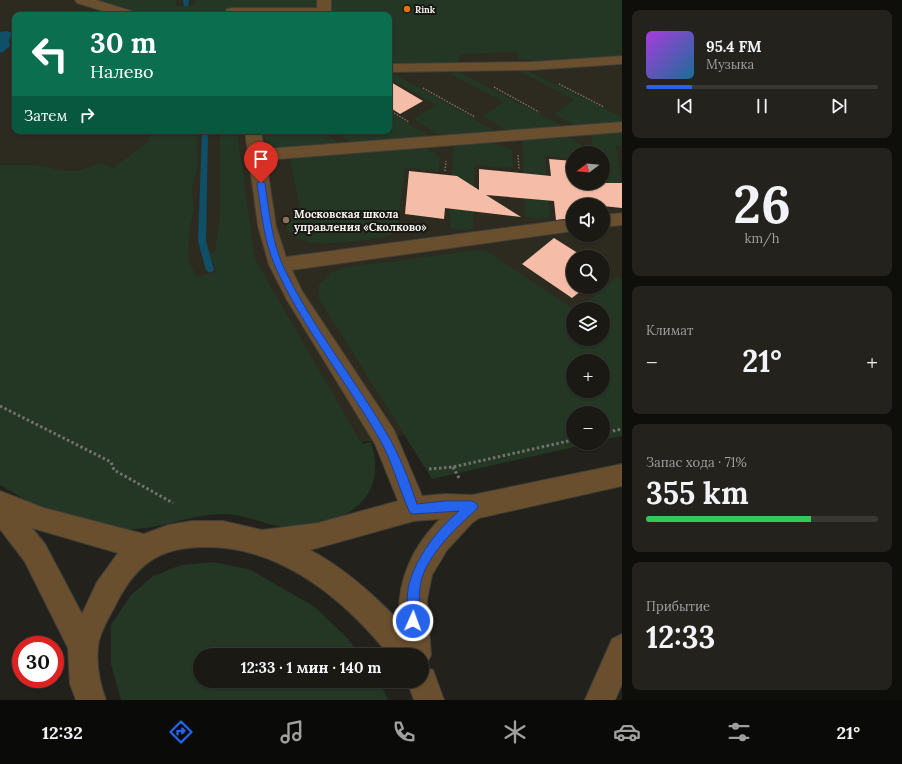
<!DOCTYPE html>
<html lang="ru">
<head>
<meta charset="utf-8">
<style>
	:root { --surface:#1a1914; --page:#23221d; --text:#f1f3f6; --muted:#9fa0a0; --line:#383834; --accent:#2563eb }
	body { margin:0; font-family:Lora,serif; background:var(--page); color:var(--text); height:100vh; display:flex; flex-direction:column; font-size:15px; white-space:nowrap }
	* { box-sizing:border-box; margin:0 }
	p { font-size:13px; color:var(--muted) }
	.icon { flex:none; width:22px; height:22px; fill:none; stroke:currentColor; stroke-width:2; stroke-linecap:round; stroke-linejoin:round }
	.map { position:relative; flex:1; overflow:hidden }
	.details { display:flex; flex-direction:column; gap:10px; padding:10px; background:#0e0e0b; width:280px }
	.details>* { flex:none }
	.banner { position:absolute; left:12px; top:12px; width:380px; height:122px; border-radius:8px; box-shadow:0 1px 3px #0004,0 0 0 1px var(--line); background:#0b6e4f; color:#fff; overflow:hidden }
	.needle { width:26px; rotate:254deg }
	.buttons { position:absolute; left:566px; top:146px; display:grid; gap:8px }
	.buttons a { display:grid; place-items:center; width:44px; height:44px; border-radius:50%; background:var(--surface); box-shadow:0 1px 3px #0004,0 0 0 1px var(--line); font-size:20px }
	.speed { position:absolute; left:12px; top:636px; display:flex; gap:8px; font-size:20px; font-weight:700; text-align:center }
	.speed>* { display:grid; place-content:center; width:52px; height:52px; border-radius:50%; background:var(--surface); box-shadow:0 1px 3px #0004,0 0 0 1px var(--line); line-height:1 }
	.speed .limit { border:6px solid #d22; background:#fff; color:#111 }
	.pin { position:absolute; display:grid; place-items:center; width:34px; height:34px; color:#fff; margin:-41px -17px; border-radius:50% 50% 50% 0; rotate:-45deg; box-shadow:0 0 4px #0007 }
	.pin .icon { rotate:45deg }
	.me { position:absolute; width:44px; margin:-22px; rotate:2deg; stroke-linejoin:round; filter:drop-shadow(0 0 3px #0008) }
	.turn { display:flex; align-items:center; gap:14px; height:84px; padding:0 12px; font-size:18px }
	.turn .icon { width:52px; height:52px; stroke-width:2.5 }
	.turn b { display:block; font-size:28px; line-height:34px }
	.then { display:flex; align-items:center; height:38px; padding:0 12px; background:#0003; gap:8px; font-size:15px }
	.big { font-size:30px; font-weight:800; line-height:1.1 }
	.details .card { flex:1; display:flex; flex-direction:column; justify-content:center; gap:6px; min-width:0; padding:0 14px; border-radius:8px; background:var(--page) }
	.details .dial { align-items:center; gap:0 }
	.dial b { font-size:52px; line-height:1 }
	.song { display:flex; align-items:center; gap:12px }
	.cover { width:48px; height:48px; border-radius:6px; background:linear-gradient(135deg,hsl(280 70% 55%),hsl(200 70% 35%)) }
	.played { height:4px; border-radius:2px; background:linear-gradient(90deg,var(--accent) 20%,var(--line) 20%) }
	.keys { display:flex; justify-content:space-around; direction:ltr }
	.heat { display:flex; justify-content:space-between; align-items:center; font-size:22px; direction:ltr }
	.charge { height:6px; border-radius:3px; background:linear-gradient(90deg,#34c759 71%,var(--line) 0) }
	.trip { position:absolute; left:193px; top:648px; width:236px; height:40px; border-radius:20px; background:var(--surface); box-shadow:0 1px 3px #0004,0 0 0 1px var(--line); font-weight:800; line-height:40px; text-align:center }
	.dock { display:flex; height:64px; justify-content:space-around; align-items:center; background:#0a0a08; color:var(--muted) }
	.dock .icon { width:28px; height:28px }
	.dock .current { color:var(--accent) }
	.dock b { font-size:18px; color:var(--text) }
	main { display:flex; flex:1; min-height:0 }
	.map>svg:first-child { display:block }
	.built { fill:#2d2a1f; fill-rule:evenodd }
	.green { fill:#233724; fill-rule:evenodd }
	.water { fill:#0f4f67 }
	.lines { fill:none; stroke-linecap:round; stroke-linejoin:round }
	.stream { fill:#0f4f67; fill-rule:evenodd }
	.building { fill:#f5bda7 }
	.minor-casing { stroke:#3f3e39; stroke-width:2 }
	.path-far1 { stroke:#73726d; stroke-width:1.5; stroke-dasharray:1.5 1.5; stroke-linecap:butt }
	.path { stroke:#73726d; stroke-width:3; stroke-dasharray:2.5 2.5; stroke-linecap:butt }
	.minor { fill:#694f2e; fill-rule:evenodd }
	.route { fill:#2563eb; stroke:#184099 }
	.food-dot { fill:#e8710a; stroke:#191712; stroke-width:1.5 }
	.education-dot { fill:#8d6e63; stroke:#191712; stroke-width:1.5 }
	.labels { text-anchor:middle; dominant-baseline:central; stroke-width:4; stroke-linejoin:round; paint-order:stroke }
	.far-poi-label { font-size:9px; font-weight:bold; fill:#f4f3f0; stroke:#191712; text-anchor:start }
	.poi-label { font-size:11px; font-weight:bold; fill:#f4f3f0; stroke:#191712; text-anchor:start }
</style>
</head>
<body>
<main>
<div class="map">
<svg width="622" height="700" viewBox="0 0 622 700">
	<rect width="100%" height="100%" fill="#22211b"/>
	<path class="built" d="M0 0H622V378L603 361H573L405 435 363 442 349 436 345 415 0 385ZM15 15H389V131H15ZM573 153H603V183H573ZM573 205H603V235H573ZM573 257H603V287H573ZM573 309H603V339H573Z"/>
	<path class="green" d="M99 0H177L176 6 195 5V0H622V56L528 61 519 59 516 52 460 54 459 61 453 63 389 64V15H150Z
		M526 70 622 117V123L578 127 554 114 574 100 520 72Z
		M457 71 561 125 559 128 510 132 482 116 504 102 450 74Z
		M393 73 495 131 494 133 443 137 413 119 436 105 389 78V74Z
		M389 112 428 135 425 138 353 144 334 131H389Z
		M149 131H197L198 164 192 188 194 209 190 227 188 254 191 266 197 277 216 272 210 253 215 252 220 214V131H237L255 259 356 434 363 444 371 442C384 484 366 510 326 522 314 526 301 530 288 528 267 525 247 515 226 514 195 513 166 527 136 529 108 530 73 523 47 512 31 504 16 494 0 485V165H35L65 171H77L101 163 113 168 149 141Z
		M263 131H321L338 142 334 145 280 149 267 144Z
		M622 131V146H616L622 185 603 183V153H594L591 133Z
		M564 135 582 145 583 153H573V159L545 156 550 217 540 219 525 217 522 139Z
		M490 141 512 150 513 168 475 165 473 229 465 230 450 228 453 144Z
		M424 146 440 157 439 171 405 168 397 229C396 230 395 232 393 234 384 240 323 245 311 243 302 241 292 236 287 229L286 221 292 216 301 214 289 156Z
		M477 250 486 251 574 309 573 339H603V309H580L617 276 622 279V436L603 440V413H573V443H592L432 479 319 299V284L333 271 342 268ZM573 361H603V391H573Z
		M214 562 251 570 315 607 348 639 360 655H200V681H379L388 700H121L111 664V625L131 595 153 576 181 565Z"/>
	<path class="water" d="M7 31 12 33 9 40 10 46 2 53 0 52V32Z"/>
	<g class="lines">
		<path class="stream" d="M183 0H189L188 6H184Z
			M202 131H208L206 241 214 270 210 273 206 270 198 241Z"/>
	</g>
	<path class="building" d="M389 81 423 101 400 114 389 107Z
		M549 159 573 161V183H622V208L573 203V218L556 220 554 201 486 195 521 217 445 208 444 219 405 214 409 171 457 176 479 190V169L551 176Z
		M554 238 584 257H573V287H586L572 298 522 264Z"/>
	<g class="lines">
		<g class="minor-casing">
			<path id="minor" d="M75 0H96L135 12 137 15H116L77 3Z
				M317 0H331V12L329 15H228L225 12 227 9 232 8H317Z
				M622 56V64L531 70 389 72V64L531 62Z
				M622 122V132L266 160 276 226 286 257 573 219V231L292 270 302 291 394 430 422 496 445 494 472 495 622 464V486L479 518 472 523 447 550 432 575 427 600 431 655 426 665 424 667 433 670 444 700H414L407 681H422V655H389C344 599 280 546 205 547 158 547 135 565 114 608 108 619 99 634 98 647 96 664 100 684 106 700H76L70 684 68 648 25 562 0 529V491L44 508 144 534 168 525 192 521H223L262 530 318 523 398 501 375 444 287 300 269 265 258 226 245 131H261L264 149ZM440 519C412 547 397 581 399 621 372 593 344 568 310 550L414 521ZM32 528 118 553 97 582 82 614 45 544Z
				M622 213V225L603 227V215Z
				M622 634V684L615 700H585L612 639Z"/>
		</g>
		<path class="path-far1" d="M559 84 604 107
			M494 87 539 112
			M423 88 475 117
			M389 110 409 122
			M518 155 519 169
			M445 171 446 161"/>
		<path class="path" d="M0 406 111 462 114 470 173 503
			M603 433 622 429
			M453 467 459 478
			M429 469 453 467 573 440"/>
		<use href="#minor" class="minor"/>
	</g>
	<path class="route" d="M261 181 265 183C269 211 272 241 283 266 310 324 355 379 387 434 400 456 409 480 417 504L445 501H472L476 503 478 506 476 510C456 527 423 559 420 587 419 598 419 610 419 621L417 625 413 627 409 625 407 621C408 610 406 595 409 584 417 556 437 530 459 511L414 514 410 513C399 489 393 463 380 440 347 382 302 327 275 266 264 241 261 211 257 183Z"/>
	<circle class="food-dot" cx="407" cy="9" r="4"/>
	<circle class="education-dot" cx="286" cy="220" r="4"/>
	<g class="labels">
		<g class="far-poi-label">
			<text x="415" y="9">Rink</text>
		</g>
		<g class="poi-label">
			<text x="294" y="214">Московская школа<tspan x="294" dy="13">управления «Сколково»</tspan></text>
		</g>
	</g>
</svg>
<div class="buttons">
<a><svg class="needle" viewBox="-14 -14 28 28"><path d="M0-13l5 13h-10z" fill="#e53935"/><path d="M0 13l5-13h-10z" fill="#9fa0a0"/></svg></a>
<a><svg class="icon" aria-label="sound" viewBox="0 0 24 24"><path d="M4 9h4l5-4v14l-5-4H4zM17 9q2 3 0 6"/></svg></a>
<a><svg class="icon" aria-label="search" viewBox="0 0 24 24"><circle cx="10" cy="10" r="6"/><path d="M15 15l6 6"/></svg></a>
<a><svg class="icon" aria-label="layers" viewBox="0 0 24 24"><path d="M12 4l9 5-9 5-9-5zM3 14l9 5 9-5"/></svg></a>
<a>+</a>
<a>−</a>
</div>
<div class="speed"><div class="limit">30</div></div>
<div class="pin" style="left:261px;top:183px;background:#d93025"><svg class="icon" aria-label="arrive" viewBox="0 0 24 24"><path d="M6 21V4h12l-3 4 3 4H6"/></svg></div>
<svg class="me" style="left:413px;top:621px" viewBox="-20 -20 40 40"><circle r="17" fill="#2563eb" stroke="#fff" stroke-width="3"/><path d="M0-11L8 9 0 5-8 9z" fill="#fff"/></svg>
<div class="trip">12:33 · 1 мин · 140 m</div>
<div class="banner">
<div class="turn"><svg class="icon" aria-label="left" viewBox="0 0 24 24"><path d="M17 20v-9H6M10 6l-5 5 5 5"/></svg><div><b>30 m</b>Налево</div></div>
<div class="then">Затем<svg class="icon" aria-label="right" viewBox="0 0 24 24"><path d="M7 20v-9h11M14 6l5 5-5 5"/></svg></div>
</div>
</div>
<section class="details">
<div class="card">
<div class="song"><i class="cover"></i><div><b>95.4 FM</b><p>Музыка</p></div></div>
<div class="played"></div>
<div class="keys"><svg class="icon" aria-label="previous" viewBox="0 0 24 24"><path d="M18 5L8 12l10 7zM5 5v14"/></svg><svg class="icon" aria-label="pause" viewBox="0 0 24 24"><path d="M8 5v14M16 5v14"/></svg><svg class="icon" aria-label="next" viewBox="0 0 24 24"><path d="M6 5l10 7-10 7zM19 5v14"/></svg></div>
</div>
<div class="card dial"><b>26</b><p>km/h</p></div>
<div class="card"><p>Климат</p>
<div class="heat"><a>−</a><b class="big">21°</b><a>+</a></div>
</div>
<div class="card"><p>Запас хода · 71%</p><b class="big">355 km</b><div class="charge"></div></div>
<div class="card"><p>Прибытие</p><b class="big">12:33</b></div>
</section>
</main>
<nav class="dock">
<b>12:32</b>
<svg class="icon current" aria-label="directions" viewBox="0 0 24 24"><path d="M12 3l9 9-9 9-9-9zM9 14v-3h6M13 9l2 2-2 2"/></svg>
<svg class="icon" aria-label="music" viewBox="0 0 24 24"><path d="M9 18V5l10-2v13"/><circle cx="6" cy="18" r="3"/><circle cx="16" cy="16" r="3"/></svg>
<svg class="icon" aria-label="phone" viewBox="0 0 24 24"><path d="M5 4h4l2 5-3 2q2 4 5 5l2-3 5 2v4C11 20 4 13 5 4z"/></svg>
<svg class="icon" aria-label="climate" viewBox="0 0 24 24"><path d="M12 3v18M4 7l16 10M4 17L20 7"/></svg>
<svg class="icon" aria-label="car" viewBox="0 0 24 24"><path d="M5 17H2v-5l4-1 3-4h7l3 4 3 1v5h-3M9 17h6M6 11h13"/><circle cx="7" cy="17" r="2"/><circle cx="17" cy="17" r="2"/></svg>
<svg class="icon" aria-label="filters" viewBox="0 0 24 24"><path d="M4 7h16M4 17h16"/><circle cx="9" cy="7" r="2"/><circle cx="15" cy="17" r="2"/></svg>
<b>21°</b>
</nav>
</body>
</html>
